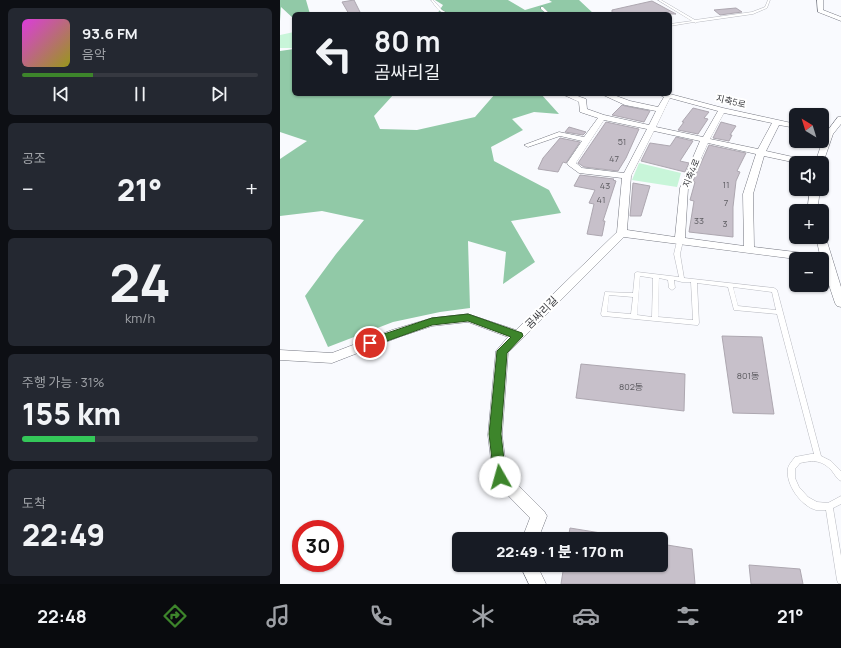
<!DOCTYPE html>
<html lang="ko">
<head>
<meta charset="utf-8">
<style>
	:root { --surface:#171b24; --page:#242831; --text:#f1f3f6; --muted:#9ea1a6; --line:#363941; --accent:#3d852b }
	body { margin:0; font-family:Manrope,"Noto Sans KR",sans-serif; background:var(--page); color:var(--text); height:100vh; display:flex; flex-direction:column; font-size:15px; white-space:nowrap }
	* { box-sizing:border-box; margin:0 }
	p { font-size:13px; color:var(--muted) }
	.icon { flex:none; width:22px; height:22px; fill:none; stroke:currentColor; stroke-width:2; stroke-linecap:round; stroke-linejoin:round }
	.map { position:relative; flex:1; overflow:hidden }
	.details { display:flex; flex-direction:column; gap:8px; padding:8px; background:#0d0f14; width:280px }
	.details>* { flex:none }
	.guide { position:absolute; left:12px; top:12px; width:380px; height:84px; border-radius:6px; box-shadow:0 1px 3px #0004; background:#171b24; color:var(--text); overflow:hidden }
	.needle { width:26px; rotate:322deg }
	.tools { position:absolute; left:509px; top:108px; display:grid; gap:8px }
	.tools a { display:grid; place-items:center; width:40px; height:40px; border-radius:6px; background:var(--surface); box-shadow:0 1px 3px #0004; font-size:20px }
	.speed { position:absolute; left:12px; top:520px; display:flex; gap:8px; font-size:20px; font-weight:700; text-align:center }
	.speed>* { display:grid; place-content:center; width:52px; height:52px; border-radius:50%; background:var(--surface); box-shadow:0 1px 3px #0004; line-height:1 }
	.speed .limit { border:6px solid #d22; background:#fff; color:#111 }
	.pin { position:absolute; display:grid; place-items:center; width:34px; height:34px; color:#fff; margin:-17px; border:2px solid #fff; border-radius:50%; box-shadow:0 1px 4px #0007 }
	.me { position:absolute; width:44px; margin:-22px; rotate:353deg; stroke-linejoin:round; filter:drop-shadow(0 0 3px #0008) }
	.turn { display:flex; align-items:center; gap:14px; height:84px; padding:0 16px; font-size:18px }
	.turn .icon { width:52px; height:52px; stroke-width:2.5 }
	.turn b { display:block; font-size:28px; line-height:34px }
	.big { font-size:30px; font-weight:800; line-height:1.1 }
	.details .card { flex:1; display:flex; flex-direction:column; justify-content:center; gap:6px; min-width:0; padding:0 14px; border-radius:6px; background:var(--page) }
	.details .dial { align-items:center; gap:0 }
	.dial b { font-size:52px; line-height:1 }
	.song { display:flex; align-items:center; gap:12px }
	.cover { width:48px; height:48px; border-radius:6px; background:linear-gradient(135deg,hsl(300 70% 55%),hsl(60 70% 35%)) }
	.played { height:4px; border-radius:2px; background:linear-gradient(90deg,var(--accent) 30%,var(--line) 30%) }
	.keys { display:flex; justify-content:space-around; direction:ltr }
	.heat { display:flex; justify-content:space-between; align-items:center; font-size:22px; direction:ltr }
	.charge { height:6px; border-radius:3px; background:linear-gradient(90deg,#34c759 31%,var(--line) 0) }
	.trip { position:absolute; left:172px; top:532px; width:216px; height:40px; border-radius:6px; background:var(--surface); box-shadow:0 1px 3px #0004; font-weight:800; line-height:40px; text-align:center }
	.tabs { display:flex; height:64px; justify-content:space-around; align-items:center; background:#090b0e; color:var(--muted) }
	.tabs .icon { width:28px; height:28px }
	.tabs .on { color:var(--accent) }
	.tabs b { font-size:18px; color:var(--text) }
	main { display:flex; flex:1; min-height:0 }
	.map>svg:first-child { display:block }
	.green { fill:#c8f5d9 }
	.forest { fill:#91c9a7 }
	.building { fill:#c7c0ca; stroke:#ada7b0 }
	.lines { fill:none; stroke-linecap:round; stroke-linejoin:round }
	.lane-casing { stroke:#767882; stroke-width:0.5 }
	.street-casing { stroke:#767882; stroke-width:1 }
	.lane { fill:#fff; fill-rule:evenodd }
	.street { fill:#fff; fill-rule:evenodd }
	.route { fill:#3d852b; stroke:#28561c }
	.labels { text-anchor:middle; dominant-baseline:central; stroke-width:4; stroke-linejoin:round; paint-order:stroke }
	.far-street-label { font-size:9px; fill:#38393d; stroke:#fff }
	.number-label { font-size:9px; fill:#5c5b60 }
	.street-label { font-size:11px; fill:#38393d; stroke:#fff }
</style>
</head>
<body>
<main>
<section class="details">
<div class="card">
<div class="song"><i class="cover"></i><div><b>93.6 FM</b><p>음악</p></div></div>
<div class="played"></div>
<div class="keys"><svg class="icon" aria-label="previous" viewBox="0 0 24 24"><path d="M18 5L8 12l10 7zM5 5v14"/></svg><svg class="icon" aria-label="pause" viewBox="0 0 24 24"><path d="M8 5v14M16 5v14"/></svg><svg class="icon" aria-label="next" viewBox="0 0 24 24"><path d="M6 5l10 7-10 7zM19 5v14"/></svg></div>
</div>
<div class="card"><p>공조</p>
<div class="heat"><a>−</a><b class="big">21°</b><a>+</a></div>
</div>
<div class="card dial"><b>24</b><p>km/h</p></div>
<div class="card"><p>주행 가능 · 31%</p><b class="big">155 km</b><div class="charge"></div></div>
<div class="card"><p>도착</p><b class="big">22:49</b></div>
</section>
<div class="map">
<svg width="561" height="584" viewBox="0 0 561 584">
	<rect width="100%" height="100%" fill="#f9fafe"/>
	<path class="green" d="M14 32V48H0V35Z
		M359 163 401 173 397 187 352 180Z"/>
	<path class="forest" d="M0 0H26L30 14H14V19L1 7 0 21Z
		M155 0H228L245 10 272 2 269 0H299L314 14H157L163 5Z
		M14 49V94H114L94 116 100 129 137 130 195 117 215 94H261L279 114 254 112 232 119 243 130 211 147 214 161 269 190 281 213 231 221 255 262 223 284 226 252 188 241 190 308 160 312 113 322 48 347 25 296 56 254 84 220 42 211 0 216V159L27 141 0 132V51Z"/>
	<path class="building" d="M74 0 81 14H69L62 2Z
		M372 1 396 14H332V10Z
		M456 8 462 12 440 15 434 10Z
		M342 105 345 106 370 111 364 122 332 115Z
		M413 108 429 112 424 118 428 119 418 134 398 130 404 122H402Z
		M326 122 359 129 346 158 338 171 304 167 298 163Z
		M441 122 456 126 450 135H452L449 141 433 138Z
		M289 127 306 132 303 135 285 132Z
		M396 137 413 141 400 161 409 163 405 172 361 161 370 143 390 146Z
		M280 138 300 142 286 163 283 162 278 172 258 169 263 158Z
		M429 145 466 153 457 171 460 172 456 181 453 207V237L409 232 414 201 410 200 415 182 413 181Z
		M300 175 334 179 333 180 336 181 323 221H325L322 236 307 234 314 204 309 203 315 190 294 186Z
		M353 183 370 186 361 216H350Z
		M442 336 482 337 494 414 453 413Z
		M301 364 405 374 404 411 296 398Z
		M290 528 327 534 326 539H288Z
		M381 544 412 549 415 584H281L284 565H381Z
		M469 565 520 569 523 584H471Z"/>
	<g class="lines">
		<g class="lane-casing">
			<path id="lane" d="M151 0H153L162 10 169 14C160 14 156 7 151 0Z
				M378 0H381L415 20 472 12 485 7 488 0H490L487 8 473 14 417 22 416 23 414 22 390 26V24L412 21Z
				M261 7H263L270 14H267L261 9Z
				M400 239 403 241 400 254 404 278 494 288 497 290 541 456 551 461 561 471V481C557 479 555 475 552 471 542 460 534 460 520 463L515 469V478L519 487 528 497 537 502 548 503 561 496V504L553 508 561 556V584L558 583 557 580 546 510C543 510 539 510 536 510 521 506 505 484 508 468 509 464 513 460 515 457L531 454H534L497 314 454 310 448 287 417 283 419 323 418 325H416L324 316H322L321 314 325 292 353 293 355 273 357 272 399 277 394 254 397 241ZM360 276 373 278 372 317 357 315ZM379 278 388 280 389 288 392 290 395 288 394 280 402 282H411L413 320 378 317ZM453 287 492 292 496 310 458 306ZM329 295 353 297 351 314 327 312Z"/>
		</g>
		<g class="street-casing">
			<path id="street" d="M537 0H543V10L561 17V21L538 12Z
				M282 94H292L306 99 307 109 324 115 369 125 376 111 345 105 321 94H331L350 101 378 107 384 97 378 94H390L443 108 516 124V128L499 125 486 151 531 161 532 163H517L484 156 473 194 474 247 540 255 536 237H542V234L545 235 561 287V307L557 306 555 303 542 264V259H516L344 237 228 353 222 435 227 474 264 511 267 516 258 539H242L250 518 215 482 213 477 208 435 216 351 228 337 188 322 152 326 119 337 52 363 0 360V350L52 353 112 330 152 318 188 314 236 330 337 232 342 178 299 173 288 165 287 163 302 141 280 136 248 147 244 145 279 132 304 137 318 118 300 112 299 102ZM390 98 438 111 423 137 376 127ZM444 113 492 123 478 149 430 139ZM324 120 367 129 344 173 302 168 296 163ZM374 131 420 141 400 188 395 237 347 230 351 176ZM428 143 476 154 463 194 464 246 405 238 408 188Z
				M558 117H561V124L553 134 543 163 542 165V163H535L545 134Z
				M530 189H540L538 205 540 211H530L528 205Z
				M240 565H257L266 584H249Z"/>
		</g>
		<use href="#lane" class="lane"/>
		<use href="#street" class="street"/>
	</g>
	<path class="route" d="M188 314 242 333 243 336 227 353 221 434 226 477 225 482 220 483 216 482 214 477 209 434 217 351 231 337 188 321 152 325 90 347 86 346 85 343 86 340 152 318Z"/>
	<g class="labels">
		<g class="far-street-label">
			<text transform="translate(451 101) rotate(13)">지축5로</text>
			<text transform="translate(411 173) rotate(-68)">지축4로</text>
		</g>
		<g class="number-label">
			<text x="342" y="141">51</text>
			<text x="334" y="158">47</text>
			<text x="446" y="184">11</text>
			<text x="325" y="185">43</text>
			<text x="321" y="199">41</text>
			<text x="446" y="202">7</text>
			<text x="419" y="220">33</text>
			<text x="445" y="223">3</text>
			<text x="468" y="375">801동</text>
			<text x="351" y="386">802동</text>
		</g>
		<g class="street-label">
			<text transform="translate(261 312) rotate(-45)">곰싸리길</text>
		</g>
	</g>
</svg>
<div class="tools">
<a><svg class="needle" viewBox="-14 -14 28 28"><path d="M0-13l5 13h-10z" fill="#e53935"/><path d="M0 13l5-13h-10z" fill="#9ea1a6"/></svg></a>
<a><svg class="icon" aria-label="sound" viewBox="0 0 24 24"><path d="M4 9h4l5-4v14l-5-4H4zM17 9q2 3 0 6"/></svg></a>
<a>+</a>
<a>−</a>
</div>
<div class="speed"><div class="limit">30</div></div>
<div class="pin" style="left:90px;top:343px;background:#d93025"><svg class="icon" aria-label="arrive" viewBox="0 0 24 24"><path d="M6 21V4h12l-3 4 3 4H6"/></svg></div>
<svg class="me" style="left:220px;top:477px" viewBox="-20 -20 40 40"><circle r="19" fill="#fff"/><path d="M0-13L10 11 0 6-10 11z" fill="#3d852b"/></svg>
<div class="trip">22:49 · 1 분 · 170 m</div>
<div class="guide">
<div class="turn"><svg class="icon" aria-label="left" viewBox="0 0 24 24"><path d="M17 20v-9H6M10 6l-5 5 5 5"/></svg><div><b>80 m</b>곰싸리길</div></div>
</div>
</div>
</main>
<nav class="tabs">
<b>22:48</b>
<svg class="icon on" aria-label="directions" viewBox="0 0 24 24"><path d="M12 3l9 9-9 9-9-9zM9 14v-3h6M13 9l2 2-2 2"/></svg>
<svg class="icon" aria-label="music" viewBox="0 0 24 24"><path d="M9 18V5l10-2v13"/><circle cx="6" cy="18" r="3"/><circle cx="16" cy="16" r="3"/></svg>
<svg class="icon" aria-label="phone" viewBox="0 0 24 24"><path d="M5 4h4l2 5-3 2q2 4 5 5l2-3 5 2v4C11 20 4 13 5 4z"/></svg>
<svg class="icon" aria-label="climate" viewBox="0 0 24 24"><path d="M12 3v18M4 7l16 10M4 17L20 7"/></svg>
<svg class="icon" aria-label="car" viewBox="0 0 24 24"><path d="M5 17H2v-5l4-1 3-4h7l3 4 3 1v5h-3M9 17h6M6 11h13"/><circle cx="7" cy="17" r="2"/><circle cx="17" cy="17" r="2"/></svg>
<svg class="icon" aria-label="filters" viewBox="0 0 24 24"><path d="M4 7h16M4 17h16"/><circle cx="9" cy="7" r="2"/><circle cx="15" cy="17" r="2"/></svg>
<b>21°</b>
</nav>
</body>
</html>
